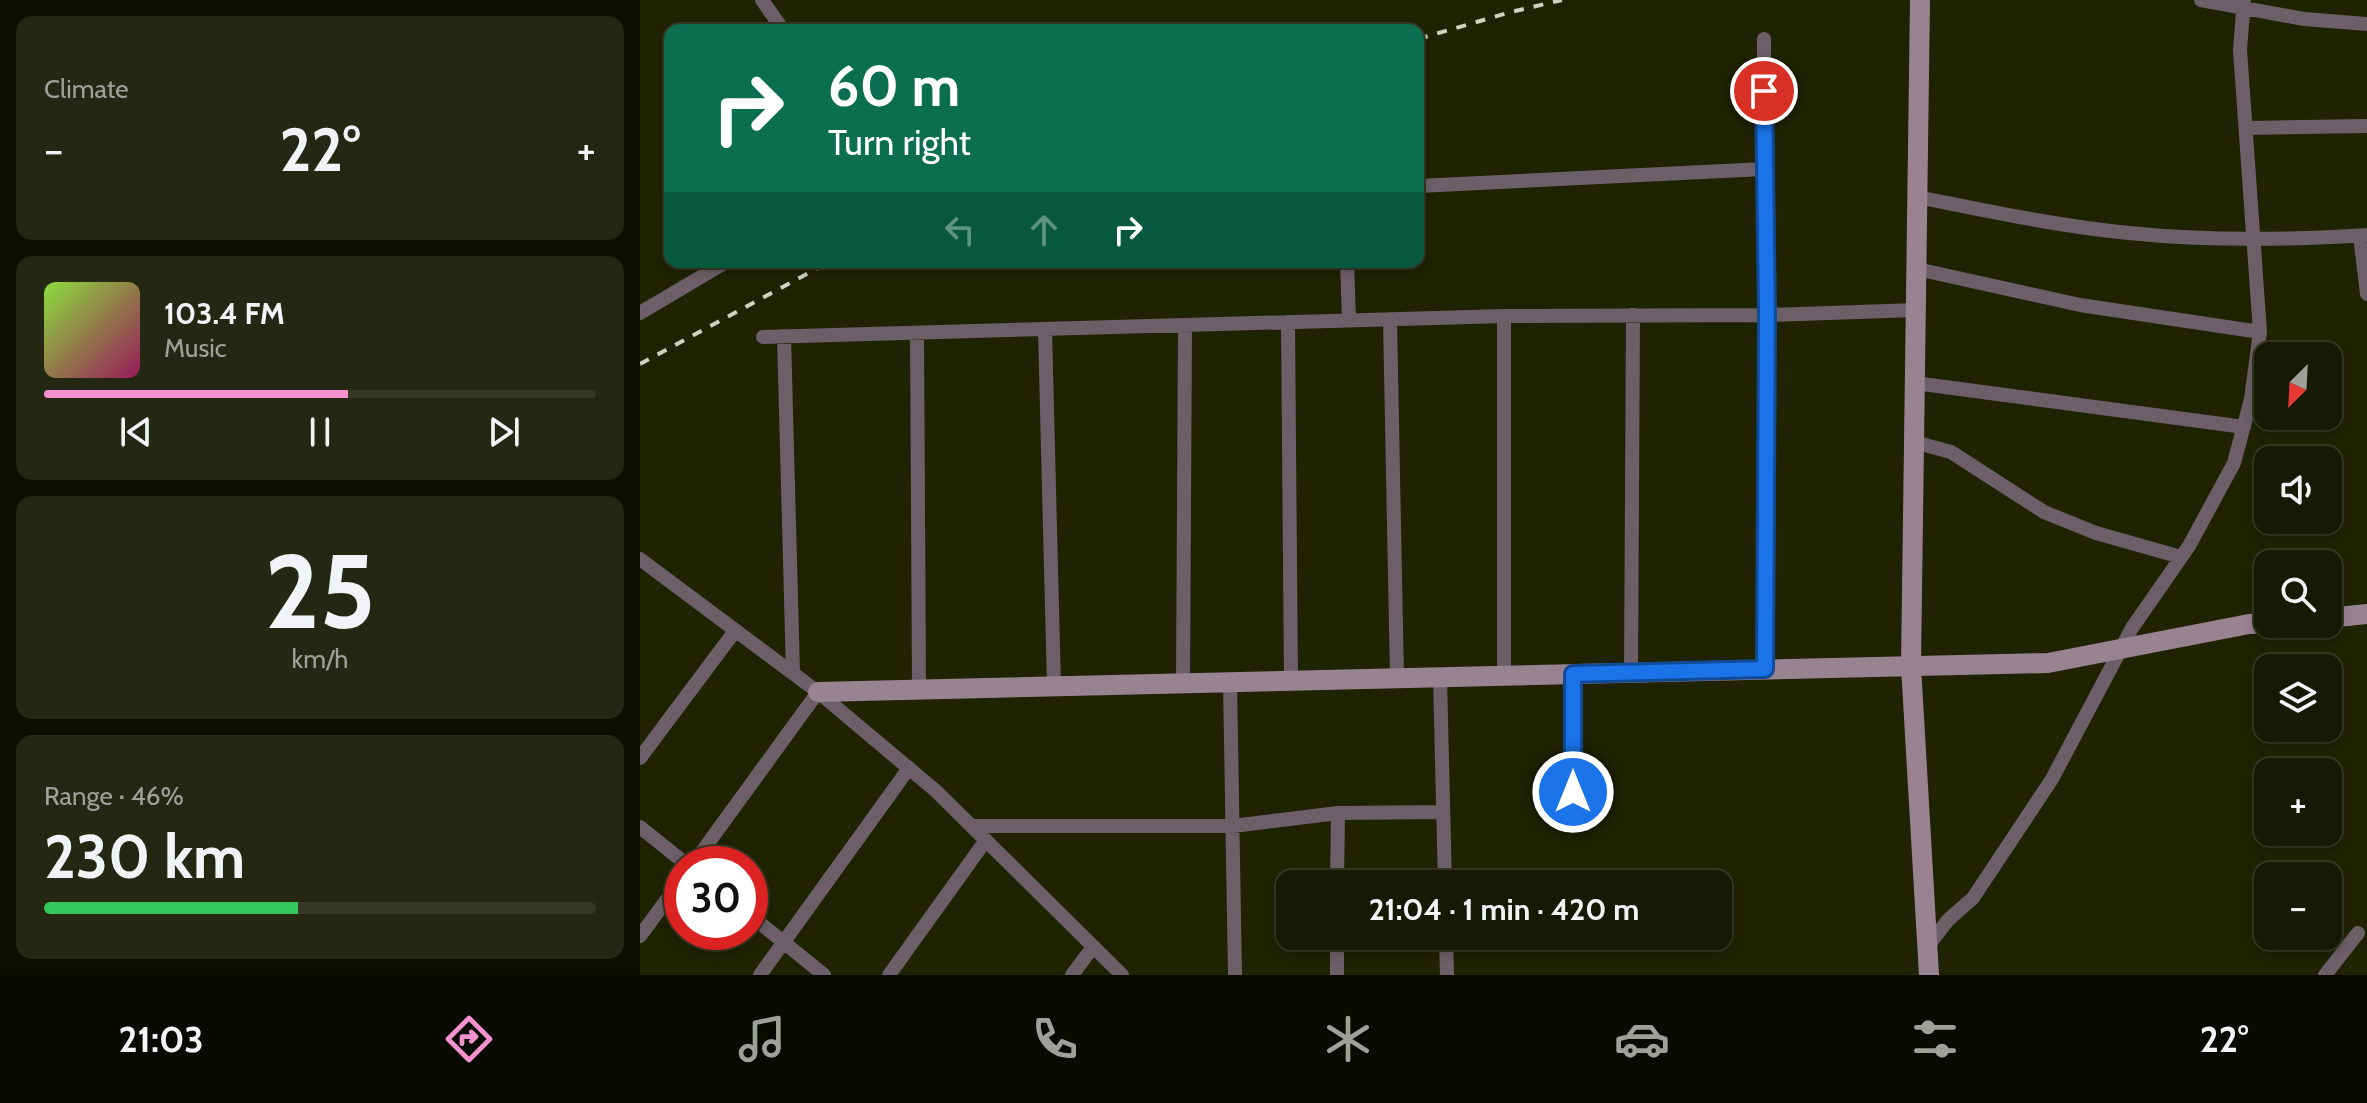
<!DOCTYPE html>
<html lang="en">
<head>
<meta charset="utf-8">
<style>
	:root { --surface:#171a02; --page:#242711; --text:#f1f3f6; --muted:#9ea199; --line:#363824; --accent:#f590d1 }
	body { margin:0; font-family:Cabin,sans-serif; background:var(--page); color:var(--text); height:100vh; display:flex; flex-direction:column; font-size:30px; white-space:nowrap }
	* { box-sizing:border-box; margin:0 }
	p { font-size:26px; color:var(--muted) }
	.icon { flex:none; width:44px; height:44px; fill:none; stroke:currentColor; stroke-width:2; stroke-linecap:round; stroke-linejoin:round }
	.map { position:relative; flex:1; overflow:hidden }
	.details { display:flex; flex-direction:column; gap:16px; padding:16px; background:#0d0e01; width:640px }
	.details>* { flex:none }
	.banner { position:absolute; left:24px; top:24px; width:760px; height:244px; border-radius:16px; box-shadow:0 4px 12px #0003,0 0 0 2px var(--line); background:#0b6e4f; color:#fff; overflow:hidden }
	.needle { width:52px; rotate:204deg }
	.controls { position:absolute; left:1614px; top:342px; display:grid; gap:16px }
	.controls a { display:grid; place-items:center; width:88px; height:88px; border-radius:16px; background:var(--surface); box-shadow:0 4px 12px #0003,0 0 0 2px var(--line); font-size:40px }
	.speed { position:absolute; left:24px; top:846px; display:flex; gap:16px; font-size:40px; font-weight:700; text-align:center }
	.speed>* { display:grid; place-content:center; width:104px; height:104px; border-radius:50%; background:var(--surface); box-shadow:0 4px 12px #0003,0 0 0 2px var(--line); line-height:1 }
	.speed .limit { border:12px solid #d22; background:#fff; color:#111 }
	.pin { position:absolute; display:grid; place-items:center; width:68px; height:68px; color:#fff; margin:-34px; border:4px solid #fff; border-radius:50%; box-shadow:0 2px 8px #0007 }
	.me { position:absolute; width:88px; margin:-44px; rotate:0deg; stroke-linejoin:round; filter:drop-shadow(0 0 6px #0008) }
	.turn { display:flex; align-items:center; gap:28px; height:168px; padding:0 32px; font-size:36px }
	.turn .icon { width:104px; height:104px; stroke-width:2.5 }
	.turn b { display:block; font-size:56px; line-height:68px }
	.lanes { display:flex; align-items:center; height:76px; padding:0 32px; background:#0003; justify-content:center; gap:40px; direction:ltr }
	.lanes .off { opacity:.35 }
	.big { font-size:60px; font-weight:800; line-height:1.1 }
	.details .card { flex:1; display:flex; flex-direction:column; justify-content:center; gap:12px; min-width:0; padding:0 28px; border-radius:16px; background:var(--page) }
	.details .dial { align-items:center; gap:0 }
	.dial b { font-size:104px; line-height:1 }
	.song { display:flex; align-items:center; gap:24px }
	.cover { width:96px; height:96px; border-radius:12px; background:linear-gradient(135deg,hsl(90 70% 55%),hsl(330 70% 35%)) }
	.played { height:8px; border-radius:4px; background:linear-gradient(90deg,var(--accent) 55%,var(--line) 55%) }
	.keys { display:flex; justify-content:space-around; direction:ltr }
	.heat { display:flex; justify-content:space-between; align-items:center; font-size:44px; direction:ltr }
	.charge { height:12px; border-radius:6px; background:linear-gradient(90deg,#34c759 46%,var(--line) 0) }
	.trip { position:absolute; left:636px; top:870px; width:456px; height:80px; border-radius:16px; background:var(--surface); box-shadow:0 4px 12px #0003,0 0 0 2px var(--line); font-weight:800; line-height:80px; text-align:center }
	.dock { display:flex; height:128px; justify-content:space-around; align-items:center; background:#090a01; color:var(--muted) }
	.dock .icon { width:56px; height:56px }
	.dock .selected { color:var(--accent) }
	.dock b { font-size:36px; color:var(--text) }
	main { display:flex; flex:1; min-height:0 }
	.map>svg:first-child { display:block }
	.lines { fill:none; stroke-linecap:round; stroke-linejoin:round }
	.street { stroke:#6d5f67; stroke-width:14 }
	.secondary { stroke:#9a8391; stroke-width:20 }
	.rail { stroke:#cfd3c0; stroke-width:4; stroke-dasharray:10 10; stroke-linecap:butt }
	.route-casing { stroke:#114b97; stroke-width:20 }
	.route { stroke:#1a73e8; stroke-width:14 }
</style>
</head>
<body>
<main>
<section class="details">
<div class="card"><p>Climate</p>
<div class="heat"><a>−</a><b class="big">22°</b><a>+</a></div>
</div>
<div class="card">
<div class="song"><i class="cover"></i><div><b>103.4 FM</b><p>Music</p></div></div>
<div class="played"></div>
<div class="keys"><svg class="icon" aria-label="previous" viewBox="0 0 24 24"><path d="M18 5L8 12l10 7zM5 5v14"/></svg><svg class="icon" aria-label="pause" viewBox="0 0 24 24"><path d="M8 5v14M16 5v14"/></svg><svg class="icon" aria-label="next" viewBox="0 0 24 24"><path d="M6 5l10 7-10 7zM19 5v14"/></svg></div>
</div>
<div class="card dial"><b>25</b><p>km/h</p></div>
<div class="card"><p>Range · 46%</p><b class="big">230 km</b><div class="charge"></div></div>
</section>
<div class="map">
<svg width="1727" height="975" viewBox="0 0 1727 975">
	<rect width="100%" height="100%" fill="#1f2203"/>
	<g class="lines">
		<path class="street" d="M122 0 143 30
			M1561 0 1664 19 1727 24
			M1606 128 1727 126
			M1124 169V39
			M778 186 1124 169 1127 315 1125 669
			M1277 197C1348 211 1417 226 1489 233 1567 241 1648 240 1727 235
			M1720 236 1727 294
			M707 262 709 320
			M1277 269 1440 305 1620 332
			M0 313 86 262
			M750 319 757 678
			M648 322 651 681
			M405 330 414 686
			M277 333 279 690
			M144 336 153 673
			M123 337 864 316 1127 315 1276 310
			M1275 383 1604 427
			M1274 442 1311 452 1404 512 1456 533 1541 557
			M0 559 178 692 296 791 482 975
			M991 672 993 315
			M933 674 934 822
			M864 675V316
			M800 677 805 884
			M590 682 595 975
			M543 683 545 326
			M0 758 95 631
			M332 826H593L698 813 803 812
			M0 827 46 864
			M53 864 178 692
			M697 884 698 813
			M110 915 184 975
			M0 936 42 879
			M806 936 807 975
			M1288 946 1308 920 1333 898 1412 779 1492 628 1549 546 1594 463 1611 399 1620 332 1600 50 1604 0
			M120 975 269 768
			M249 975 346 840
			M432 975 453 947
			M697 975V936
			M1685 975 1718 933"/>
		<path class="secondary" d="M1280 0 1271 666 1289 975
			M1688 618 1727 614
			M178 692 1408 663 1609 624 1628 623"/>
		<path class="rail" d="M778 39 871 12 922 0
			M0 364 189 262"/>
	</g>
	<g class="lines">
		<g class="route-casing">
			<path id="route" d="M933 792V674L1125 669 1127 315 1124 91"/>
		</g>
		<use href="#route" class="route"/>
	</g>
</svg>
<div class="controls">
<a><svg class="needle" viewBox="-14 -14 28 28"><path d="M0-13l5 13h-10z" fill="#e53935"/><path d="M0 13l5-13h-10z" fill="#9ea199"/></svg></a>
<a><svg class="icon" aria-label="sound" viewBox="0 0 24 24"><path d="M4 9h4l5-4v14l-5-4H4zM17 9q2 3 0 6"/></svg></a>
<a><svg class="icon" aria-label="search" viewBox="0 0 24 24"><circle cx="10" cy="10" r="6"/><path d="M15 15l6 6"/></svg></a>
<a><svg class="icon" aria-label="layers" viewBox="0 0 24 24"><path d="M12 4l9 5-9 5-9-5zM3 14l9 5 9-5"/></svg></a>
<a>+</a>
<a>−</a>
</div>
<div class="speed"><div class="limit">30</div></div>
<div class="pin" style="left:1124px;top:91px;background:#d93025"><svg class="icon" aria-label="arrive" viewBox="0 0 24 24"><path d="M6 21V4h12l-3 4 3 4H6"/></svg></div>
<svg class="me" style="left:933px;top:792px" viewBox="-20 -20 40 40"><circle r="17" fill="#1a73e8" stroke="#fff" stroke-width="3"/><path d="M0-11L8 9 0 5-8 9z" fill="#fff"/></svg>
<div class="trip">21:04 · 1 min · 420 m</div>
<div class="banner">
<div class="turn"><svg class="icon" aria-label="right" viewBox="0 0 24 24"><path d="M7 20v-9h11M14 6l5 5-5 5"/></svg><div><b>60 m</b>Turn right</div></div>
<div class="lanes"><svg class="icon off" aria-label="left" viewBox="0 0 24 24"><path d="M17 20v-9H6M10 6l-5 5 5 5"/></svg><svg class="icon off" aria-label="ahead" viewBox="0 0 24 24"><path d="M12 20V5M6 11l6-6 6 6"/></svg><svg class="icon" aria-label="right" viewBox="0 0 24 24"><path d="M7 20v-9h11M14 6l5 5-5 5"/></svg></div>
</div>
</div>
</main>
<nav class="dock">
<b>21:03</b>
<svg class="icon selected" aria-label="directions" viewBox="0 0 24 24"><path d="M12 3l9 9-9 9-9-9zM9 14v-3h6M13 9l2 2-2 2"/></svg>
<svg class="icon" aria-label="music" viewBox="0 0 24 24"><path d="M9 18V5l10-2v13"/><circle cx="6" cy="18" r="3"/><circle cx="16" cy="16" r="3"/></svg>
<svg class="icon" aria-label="phone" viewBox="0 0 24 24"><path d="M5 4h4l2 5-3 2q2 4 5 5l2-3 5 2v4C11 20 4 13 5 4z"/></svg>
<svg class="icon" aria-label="climate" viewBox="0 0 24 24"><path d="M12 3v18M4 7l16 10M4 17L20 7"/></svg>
<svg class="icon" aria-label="car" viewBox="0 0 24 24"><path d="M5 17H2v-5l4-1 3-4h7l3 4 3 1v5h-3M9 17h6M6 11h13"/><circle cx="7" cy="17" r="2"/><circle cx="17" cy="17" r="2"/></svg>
<svg class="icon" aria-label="filters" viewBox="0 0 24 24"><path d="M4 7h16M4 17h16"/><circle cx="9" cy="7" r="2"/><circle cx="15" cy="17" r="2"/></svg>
<b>22°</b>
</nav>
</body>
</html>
